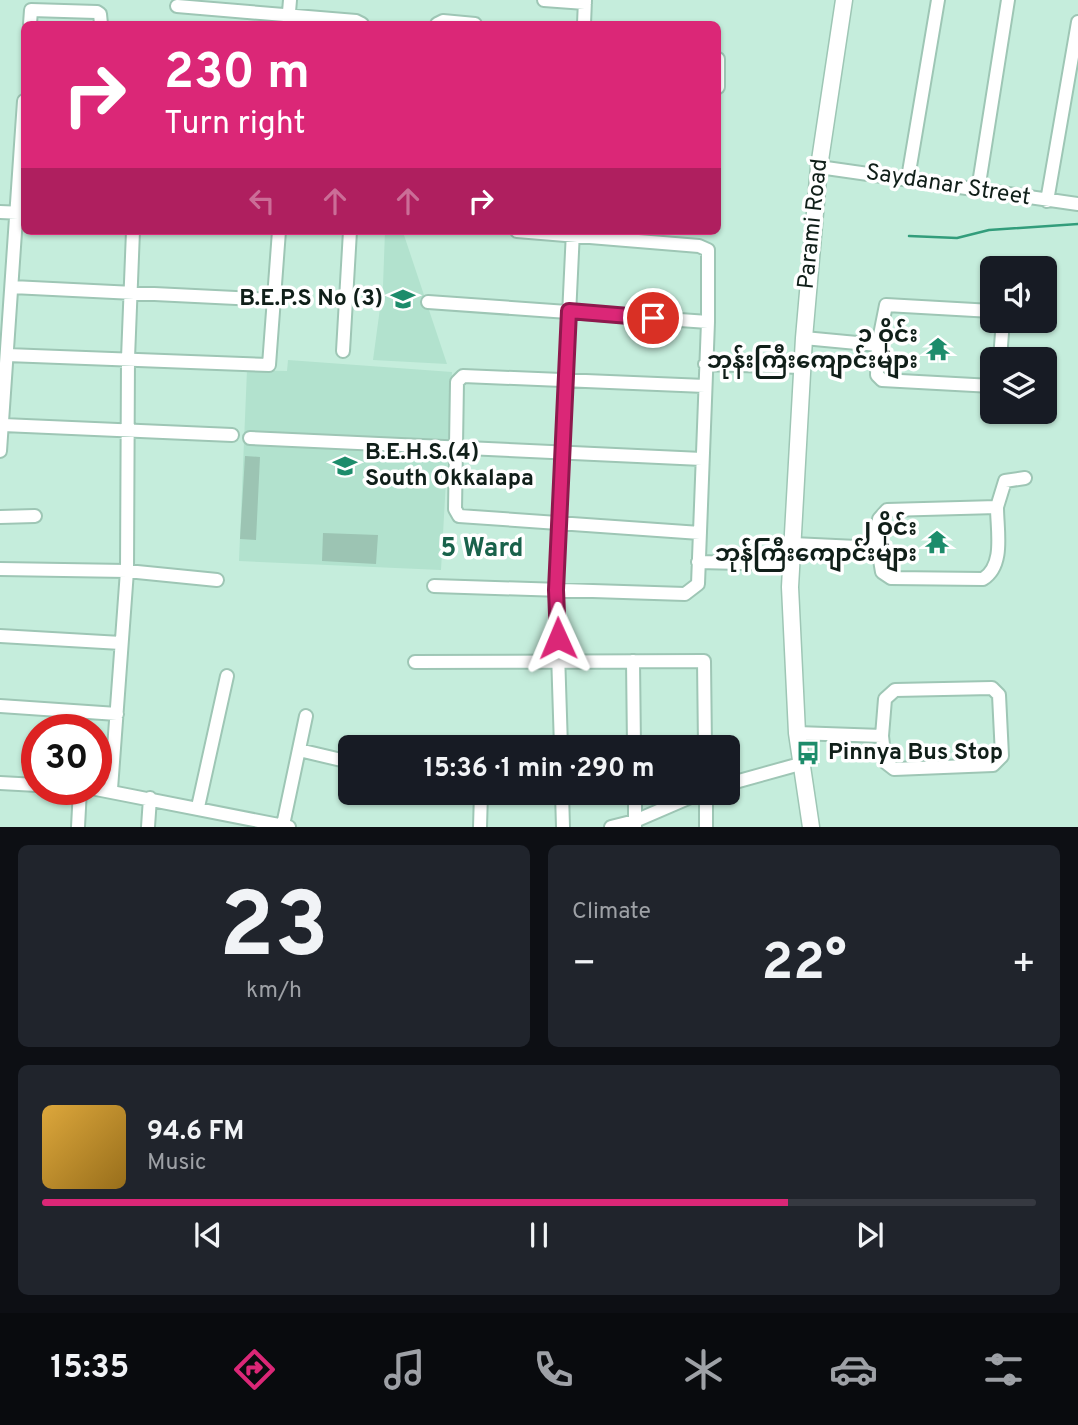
<!DOCTYPE html>
<html lang="en">
<head>
<meta charset="utf-8">
<style>
	:root { --surface:#171b24; --page:#20242c; --text:#f1f3f6; --muted:#9ea1a6; --line:#363941; --accent:#db2777 }
	body { margin:0; font-family:Overpass,"Noto Sans Myanmar",sans-serif; background:var(--page); color:var(--text); height:100vh; display:flex; flex-direction:column; font-size:26px; white-space:nowrap }
	* { box-sizing:border-box; margin:0 }
	p { font-size:23px; color:var(--muted) }
	.icon { flex:none; width:38px; height:38px; fill:none; stroke:currentColor; stroke-width:2; stroke-linecap:round; stroke-linejoin:round }
	.map { position:relative; height:827px; overflow:hidden }
	.details { display:flex; flex-direction:column; gap:18px; padding:18px; background:#0d0f14; flex:1 }
	.details>* { flex:none }
	.top-card { position:absolute; left:21px; top:21px; width:700px; height:214px; border-radius:10px; box-shadow:0 2px 5px #0004; background:#db2777; color:#fff; overflow:hidden }
	.tools { position:absolute; left:980px; top:256px; display:grid; gap:14px }
	.tools a { display:grid; place-items:center; width:77px; height:77px; border-radius:10px; background:var(--surface); box-shadow:0 2px 5px #0004; font-size:35px }
	.speed { position:absolute; left:21px; top:714px; display:flex; gap:14px; font-size:35px; font-weight:700; text-align:center }
	.speed>* { display:grid; place-content:center; width:91px; height:91px; border-radius:50%; background:var(--surface); box-shadow:0 2px 5px #0004; line-height:1 }
	.speed .limit { border:10px solid #d22; background:#fff; color:#111 }
	.pin { position:absolute; display:grid; place-items:center; width:60px; height:60px; color:#fff; margin:-30px; border:4px solid #fff; border-radius:50%; box-shadow:0 2px 7px #0007 }
	.me { position:absolute; width:77px; margin:-38px; rotate:359deg; stroke-linejoin:round; filter:drop-shadow(0 0 5px #0008) }
	.turn { display:flex; align-items:center; gap:24px; height:147px; padding:0 28px; font-size:32px }
	.turn .icon { width:91px; height:91px; stroke-width:2.5 }
	.turn b { display:block; font-size:49px; line-height:60px }
	.lanes { display:flex; align-items:center; height:66px; padding:0 28px; background:#0003; justify-content:center; gap:35px; direction:ltr }
	.lanes .off { opacity:.35 }
	.big { font-size:52px; font-weight:700; line-height:1.1 }
	.details .tile { flex:1; display:flex; flex-direction:column; justify-content:center; gap:10px; min-width:0; padding:0 24px; border-radius:10px; background:var(--page) }
	.details .dial { align-items:center; gap:0 }
	.dial b { font-size:91px; line-height:1 }
	.song { display:flex; align-items:center; gap:21px }
	.cover { width:84px; height:84px; border-radius:10px; background:linear-gradient(135deg,hsl(40 70% 55%),hsl(40 70% 35%)) }
	.played { height:7px; border-radius:4px; background:linear-gradient(90deg,var(--accent) 75%,var(--line) 75%) }
	.keys { display:flex; justify-content:space-around; direction:ltr }
	.heat { display:flex; justify-content:space-between; align-items:center; font-size:38px; direction:ltr }
	.details .tiles { flex:1; display:grid; gap:18px; grid-template-columns:1fr 1fr }
	.tile:last-child { grid-column:span 2 }
	.trip { position:absolute; left:338px; top:735px; width:402px; height:70px; border-radius:10px; background:var(--surface); box-shadow:0 2px 5px #0004; font-weight:700; line-height:70px; text-align:center }
	.dock { display:flex; height:112px; justify-content:space-around; align-items:center; background:#090b0e; color:var(--muted) }
	.dock .icon { width:49px; height:49px }
	.dock .active { color:var(--accent) }
	.dock b { font-size:32px; color:var(--text) }
	.map>svg:first-child { display:block }
	.built { fill:#b2e2ce }
	.lines { fill:none; stroke-linecap:round; stroke-linejoin:round }
	.stream { stroke:#329d7b; stroke-width:2.5 }
	.building { fill:#9cc4b3 }
	.minor-casing { stroke:#9ec6b5; stroke-width:16 }
	.major-casing { stroke:#9ec6b5; stroke-width:19 }
	.minor { stroke:#fff; stroke-width:12 }
	.major { stroke:#fff; stroke-width:16 }
	.route-casing { stroke:#8e194d; stroke-width:18 }
	.route { stroke:#db2777; stroke-width:12 }
	.labels { text-anchor:middle; dominant-baseline:central; stroke-width:7; stroke-linejoin:round; paint-order:stroke }
	.street-label { font-size:23px; fill:#101f19; stroke:#fff }
	.poi-label { font-size:23px; font-weight:bold; fill:#101f19; stroke:#fff; text-anchor:end }
	.quarter-label { font-size:26px; font-weight:bold; fill:#19624b; stroke:#fff }
</style>
</head>
<body>
<div class="map">
<svg width="1078" height="827" viewBox="0 0 1078 827">
	<rect width="100%" height="100%" fill="#c5eddc"/>
	<path class="built" d="M385 231 403 232 447 364 373 360 383 286Z
		M288 360 452 372 441 570 239 561 247 370 287 371Z"/>
	<g class="lines">
		<path class="stream" d="M909 236 957 238 989 230 1078 224"/>
	</g>
	<path class="building" d="M245 456 260 457 256 540 240 539Z
		M323 533 378 535 376 564 322 561Z"/>
	<g class="lines">
		<g class="minor-casing">
			<path id="minor" d="M544 0 585 3
				M177 6 356 21 362 24
				M30 24 31 10 97 12 100 14 101 24
				M288 24 290 0
				M437 24 443 21 475 24
				M584 24 585 0
				M718 59V87
				M819 167 1078 204
				M908 178 938 0
				M978 190 1008 0
				M1047 201 1078 22
				M0 212 24 213
				M12 287 275 300
				M428 302 708 322
				M992 311 886 305 878 345 877 375 882 380 992 386
				M804 338 878 345
				M343 351 350 231
				M7 355 269 365 279 231
				M1000 359 1003 320
				M705 364 802 367
				M3 425 232 435
				M250 438 702 459
				M0 451 24 101
				M997 507C997 531 1005 565 983 579L891 578 882 572 878 548 879 519 887 510Z
				M997 507 1005 481 1025 478
				M0 517 35 516
				M700 533 459 516 455 509 457 382 463 376 705 386
				M793 544 878 548
				M698 562 792 564
				M0 569 127 571 217 580
				M434 586 685 594 698 584 708 322V250L699 246 517 231
				M0 636 121 643
				M633 661 634 747
				M415 662 704 661 705 747
				M992 688 999 695 1002 756 993 765 894 769 885 762 882 736 885 699 895 690Z
				M0 706 117 714
				M797 733 882 736
				M561 747 556 590 573 231
				M299 750 350 762
				M0 783 37 785
				M728 784 800 764
				M96 789 289 827
				M111 789 127 571 128 358 133 231
				M562 793 563 827
				M635 793V826
				M706 793V827
				M198 807 227 676
				M283 825 306 716
				M78 827 80 789
				M148 827 150 798
				M480 827 481 793
				M611 827 635 821 700 793"/>
		</g>
		<g class="major-casing">
			<path id="major" d="M811 827 797 733 790 587 804 338 819 167 844 0"/>
		</g>
		<use href="#minor" class="minor"/>
		<use href="#major" class="major"/>
	</g>
	<g class="lines">
		<g class="route-casing">
			<path id="route" d="M558 638 556 590 569 311 653 318"/>
		</g>
		<use href="#route" class="route"/>
	</g>
	<defs>
		<g id="school-bare" transform="scale(1.89)"><path d="M0-5L7-2L0 1L-7-2ZM-4 1L0 2.5L4 1V4Q0 6-4 4Z" fill="#1d8c6b" stroke="#fff" stroke-width="2.5" paint-order="stroke"/></g>
		<g id="temple-bare" transform="scale(1.89)"><path d="M0-6L5-2H3V0L6.5 2.5H4V6H1.5V3h-3V6H-4V2.5H-6.5L-3 0V-2H-5Z" fill="#1d8c6b" stroke="#fff" stroke-width="2.5" paint-order="stroke"/></g>
		<g id="bus-bare" transform="scale(1.89)"><path d="M-5-6H5V4H4V6H2V4H-2V6H-4V4H-5ZM-3.5-4V0h7V-4ZM-3.5 1.2v1.5H-2V1.2ZM2 1.2v1.5H3.5V1.2Z" fill="#1d8c6b" stroke="#fff" stroke-width="2.5" paint-order="stroke"/></g>
	</defs>
	<g fill-rule="evenodd">
		<use href="#school-bare" x="403" y="299"/>
		<use href="#temple-bare" x="938" y="349"/>
		<use href="#school-bare" x="345" y="466"/>
		<use href="#temple-bare" x="937" y="542"/>
		<use href="#bus-bare" x="808" y="753"/>
	</g>
	<g class="labels">
		<g class="street-label">
			<text transform="translate(948 186) rotate(9)">Saydanar Street</text>
			<text transform="translate(814 224) rotate(-84)">Parami Road</text>
		</g>
		<g class="poi-label">
			<text x="383" y="299">B.E.P.S No (3)</text>
			<text x="918" y="336">၁ ဝိုင်း<tspan x="918" dy="26">ဘုန်းကြီးကျောင်းများ</tspan></text>
			<text x="365" y="453" text-anchor="start">B.E.H.S.(4)<tspan x="365" dy="26">South Okkalapa</tspan></text>
			<text x="917" y="529">၂ ဝိုင်း<tspan x="917" dy="26">ဘုန်ကြီးကျောင်းများ</tspan></text>
			<text x="828" y="753" text-anchor="start">Pinnya Bus Stop</text>
		</g>
		<g class="quarter-label">
			<text x="482" y="549">5 Ward</text>
		</g>
	</g>
</svg>
<div class="tools">
<a><svg class="icon" aria-label="sound" viewBox="0 0 24 24"><path d="M4 9h4l5-4v14l-5-4H4zM17 9q2 3 0 6"/></svg></a>
<a><svg class="icon" aria-label="layers" viewBox="0 0 24 24"><path d="M12 4l9 5-9 5-9-5zM3 14l9 5 9-5"/></svg></a>
</div>
<div class="speed"><div class="limit">30</div></div>
<div class="pin" style="left:653px;top:318px;background:#d93025"><svg class="icon" aria-label="arrive" viewBox="0 0 24 24"><path d="M6 21V4h12l-3 4 3 4H6"/></svg></div>
<svg class="me" style="left:558px;top:638px" viewBox="-20 -20 40 40"><path d="M0-17L14 15 0 8-14 15z" fill="#db2777" stroke="#fff" stroke-width="4"/></svg>
<div class="trip">15:36 · 1 min · 290 m</div>
<div class="top-card">
<div class="turn"><svg class="icon" aria-label="right" viewBox="0 0 24 24"><path d="M7 20v-9h11M14 6l5 5-5 5"/></svg><div><b>230 m</b>Turn right</div></div>
<div class="lanes"><svg class="icon off" aria-label="left" viewBox="0 0 24 24"><path d="M17 20v-9H6M10 6l-5 5 5 5"/></svg><svg class="icon off" aria-label="ahead" viewBox="0 0 24 24"><path d="M12 20V5M6 11l6-6 6 6"/></svg><svg class="icon off" aria-label="ahead" viewBox="0 0 24 24"><path d="M12 20V5M6 11l6-6 6 6"/></svg><svg class="icon" aria-label="right" viewBox="0 0 24 24"><path d="M7 20v-9h11M14 6l5 5-5 5"/></svg></div>
</div>
</div>
<section class="details">
<div class="tiles">
<div class="tile dial"><b>23</b><p>km/h</p></div>
<div class="tile"><p>Climate</p>
<div class="heat"><a>−</a><b class="big">22°</b><a>+</a></div>
</div>
<div class="tile">
<div class="song"><i class="cover"></i><div><b>94.6 FM</b><p>Music</p></div></div>
<div class="played"></div>
<div class="keys"><svg class="icon" aria-label="previous" viewBox="0 0 24 24"><path d="M18 5L8 12l10 7zM5 5v14"/></svg><svg class="icon" aria-label="pause" viewBox="0 0 24 24"><path d="M8 5v14M16 5v14"/></svg><svg class="icon" aria-label="next" viewBox="0 0 24 24"><path d="M6 5l10 7-10 7zM19 5v14"/></svg></div>
</div>
</div>
</section>
<nav class="dock">
<b>15:35</b>
<svg class="icon active" aria-label="directions" viewBox="0 0 24 24"><path d="M12 3l9 9-9 9-9-9zM9 14v-3h6M13 9l2 2-2 2"/></svg>
<svg class="icon" aria-label="music" viewBox="0 0 24 24"><path d="M9 18V5l10-2v13"/><circle cx="6" cy="18" r="3"/><circle cx="16" cy="16" r="3"/></svg>
<svg class="icon" aria-label="phone" viewBox="0 0 24 24"><path d="M5 4h4l2 5-3 2q2 4 5 5l2-3 5 2v4C11 20 4 13 5 4z"/></svg>
<svg class="icon" aria-label="climate" viewBox="0 0 24 24"><path d="M12 3v18M4 7l16 10M4 17L20 7"/></svg>
<svg class="icon" aria-label="car" viewBox="0 0 24 24"><path d="M5 17H2v-5l4-1 3-4h7l3 4 3 1v5h-3M9 17h6M6 11h13"/><circle cx="7" cy="17" r="2"/><circle cx="17" cy="17" r="2"/></svg>
<svg class="icon" aria-label="filters" viewBox="0 0 24 24"><path d="M4 7h16M4 17h16"/><circle cx="9" cy="7" r="2"/><circle cx="15" cy="17" r="2"/></svg>
</nav>
</body>
</html>
